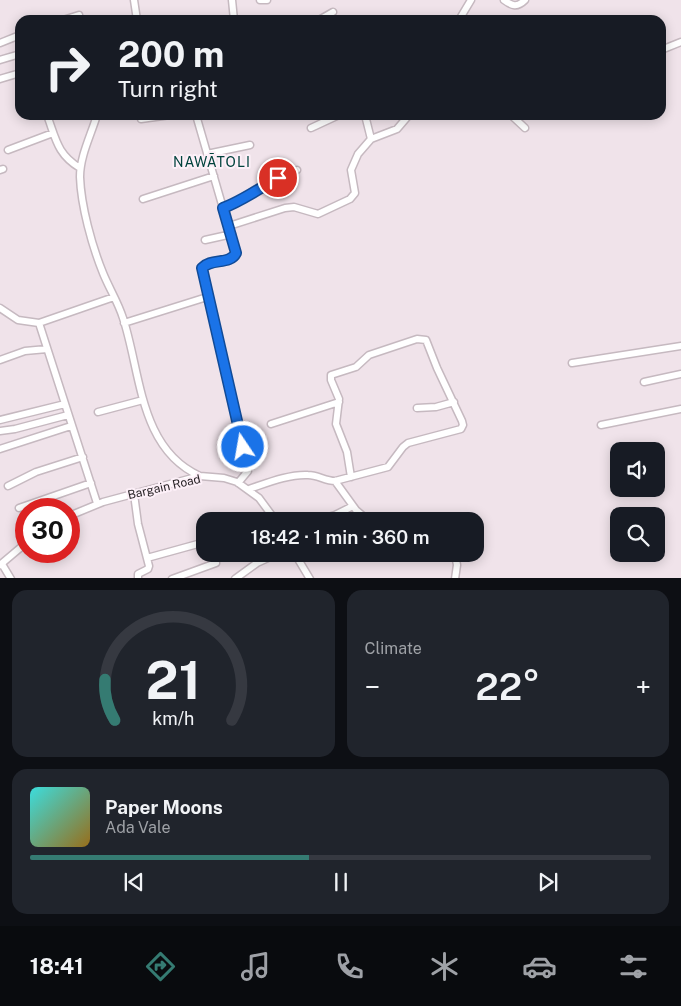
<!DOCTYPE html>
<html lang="en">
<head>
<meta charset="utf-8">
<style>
	:root { --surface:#171b24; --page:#20242c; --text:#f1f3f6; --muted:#9ea1a6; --line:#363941; --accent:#357b72 }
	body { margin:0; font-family:"Public Sans",sans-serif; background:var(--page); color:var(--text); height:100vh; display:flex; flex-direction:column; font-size:19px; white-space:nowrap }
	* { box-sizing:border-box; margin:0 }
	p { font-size:16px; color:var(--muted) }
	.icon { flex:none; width:28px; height:28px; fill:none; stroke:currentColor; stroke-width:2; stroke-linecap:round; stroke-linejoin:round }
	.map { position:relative; height:578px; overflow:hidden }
	.drawer { display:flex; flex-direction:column; gap:12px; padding:12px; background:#0d0f14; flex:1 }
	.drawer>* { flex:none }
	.top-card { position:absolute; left:15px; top:15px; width:651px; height:105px; border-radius:15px; box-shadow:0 2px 12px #0003; background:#171b24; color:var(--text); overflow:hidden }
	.buttons { position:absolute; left:610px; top:442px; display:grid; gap:10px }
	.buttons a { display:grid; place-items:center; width:55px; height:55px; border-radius:10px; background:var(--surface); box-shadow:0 2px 12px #0003; font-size:25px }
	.speed { position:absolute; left:15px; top:498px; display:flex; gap:10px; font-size:25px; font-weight:700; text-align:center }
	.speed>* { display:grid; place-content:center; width:65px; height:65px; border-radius:50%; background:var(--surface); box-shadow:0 2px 12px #0003; line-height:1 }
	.speed .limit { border:8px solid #d22; background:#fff; color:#111 }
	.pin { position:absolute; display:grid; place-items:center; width:42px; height:42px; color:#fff; margin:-21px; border:2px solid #fff; border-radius:50%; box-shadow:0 1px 5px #0007 }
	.me { position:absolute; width:55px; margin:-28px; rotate:348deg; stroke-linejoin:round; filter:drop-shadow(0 0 4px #0008) }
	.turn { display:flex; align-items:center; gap:18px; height:105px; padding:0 20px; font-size:22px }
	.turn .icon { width:65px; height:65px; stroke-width:2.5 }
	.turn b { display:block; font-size:35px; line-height:42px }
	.big { font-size:38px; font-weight:600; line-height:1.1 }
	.drawer .card { flex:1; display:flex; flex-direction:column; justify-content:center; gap:8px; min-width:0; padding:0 18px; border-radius:15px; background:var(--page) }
	.drawer .dial { align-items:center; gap:0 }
	.dial svg { height:130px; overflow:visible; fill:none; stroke:var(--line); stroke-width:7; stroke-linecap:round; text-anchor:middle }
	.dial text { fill:var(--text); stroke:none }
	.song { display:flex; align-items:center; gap:15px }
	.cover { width:60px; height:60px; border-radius:8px; background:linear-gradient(135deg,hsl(180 70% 55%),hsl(40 70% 35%)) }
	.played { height:5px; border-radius:2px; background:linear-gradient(90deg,var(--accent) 45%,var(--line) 45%) }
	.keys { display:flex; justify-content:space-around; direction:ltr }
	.heat { display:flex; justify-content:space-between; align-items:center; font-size:28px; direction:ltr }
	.drawer .tiles { flex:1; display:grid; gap:12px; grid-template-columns:1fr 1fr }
	.card:last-child { grid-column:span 2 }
	.trip { position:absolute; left:196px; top:512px; width:288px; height:50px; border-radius:15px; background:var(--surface); box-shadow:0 2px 12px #0003; font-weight:600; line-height:50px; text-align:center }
	.tab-bar { display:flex; height:80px; justify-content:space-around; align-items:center; background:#090b0e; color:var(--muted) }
	.tab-bar .icon { width:35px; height:35px }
	.tab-bar .current { color:var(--accent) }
	.tab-bar b { font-size:22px; color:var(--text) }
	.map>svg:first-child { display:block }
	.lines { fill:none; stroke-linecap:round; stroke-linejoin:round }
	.minor-casing { stroke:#c6b9c0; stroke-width:9 }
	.minor { stroke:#fff; stroke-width:6 }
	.route-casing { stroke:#114b97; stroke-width:12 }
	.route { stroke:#1a73e8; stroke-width:9 }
	.labels { text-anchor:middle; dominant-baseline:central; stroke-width:4; stroke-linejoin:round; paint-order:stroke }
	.street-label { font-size:12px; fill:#272225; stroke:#fdf0f8 }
	.neighbourhood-label { font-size:14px; letter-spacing:1px; fill:#02433d; stroke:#fdf0f8 }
</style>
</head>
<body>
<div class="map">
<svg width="681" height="579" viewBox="0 0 681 579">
	<rect width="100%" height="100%" fill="#f0e3ea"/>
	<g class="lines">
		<g class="minor-casing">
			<path id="minor" d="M134 0 137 20
				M232 0 234 20
				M260 0H267
				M504 0C512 6 517 8 525 0
				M63 20 79 15
				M319 20 333 12
				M459 20 471 0
				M0 43 20 35
				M661 50 681 42
				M0 60 20 54
				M0 79 20 73
				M47 115C56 139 57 154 80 168
				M97 115C91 135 80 156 80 177 81 206 92 246 103 273 109 288 118 302 123 318 141 372 139 449 200 476
				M196 115 236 253 231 259 204 265 202 271 248 471 238 483
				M365 115 371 139
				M511 115 525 128
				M141 119 170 115
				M311 128 339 115
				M8 150 53 133
				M207 154 250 145
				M0 170 3 169
				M143 199 214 176
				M223 208 238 202 254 190 297 170
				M229 226 285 208 294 207 318 214 350 199 355 193 351 170 358 154 371 139 397 129 409 115
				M205 240 232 234
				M0 308 18 320 39 323 114 297
				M39 323 97 503
				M124 323 207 297
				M0 360 25 351 47 349
				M572 363 681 346
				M644 382 681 374
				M417 408 436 407 454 402
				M98 412 143 400
				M0 420 65 404
				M271 424 339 402
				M601 425 681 409
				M0 431 15 429 68 415
				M0 449 71 426
				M335 481 356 510 369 521
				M8 486 36 472 83 457
				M249 489C267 483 289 474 308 475 318 475 325 481 335 481L388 467 403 447 408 443 461 429 463 425 462 421 437 368 426 340 417 339 369 355 356 367 331 375V380L339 399 336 424 347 452 351 477
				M134 494 138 524 149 566 148 569 138 574V579
				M19 508 91 483
				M69 516 103 502 200 476 224 478 237 482 259 498 276 521
				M258 521 270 513
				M314 521 335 515 353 506
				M295 554 310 579
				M455 554 457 565 455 579
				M147 558 205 542
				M2 564 11 579
				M0 565 26 543
				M172 579 216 563
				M235 579 257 563 277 554"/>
		</g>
		<use href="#minor" class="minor"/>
	</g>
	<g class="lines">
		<g class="route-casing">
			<path id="route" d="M243 447 202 268C211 258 230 265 236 253L223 208C242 201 260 188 278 178"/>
		</g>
		<use href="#route" class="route"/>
	</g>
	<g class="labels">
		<g class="street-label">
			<text transform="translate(164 487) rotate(-13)">Bargain Road</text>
		</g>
		<g class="neighbourhood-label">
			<text x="212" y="162">NAWĀTOLI</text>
		</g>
	</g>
</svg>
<div class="buttons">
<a><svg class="icon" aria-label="sound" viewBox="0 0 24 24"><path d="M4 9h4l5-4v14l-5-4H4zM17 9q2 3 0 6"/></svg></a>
<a><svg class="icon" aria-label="search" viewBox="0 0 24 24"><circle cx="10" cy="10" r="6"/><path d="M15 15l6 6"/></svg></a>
</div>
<div class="speed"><div class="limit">30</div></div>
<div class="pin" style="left:278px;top:178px;background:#d93025"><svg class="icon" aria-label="arrive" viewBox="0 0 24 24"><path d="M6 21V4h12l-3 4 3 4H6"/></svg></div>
<svg class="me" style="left:243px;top:447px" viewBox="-20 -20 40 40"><circle r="17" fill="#1a73e8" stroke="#fff" stroke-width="3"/><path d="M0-11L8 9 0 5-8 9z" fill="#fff"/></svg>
<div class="trip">18:42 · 1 min · 360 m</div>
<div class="top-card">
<div class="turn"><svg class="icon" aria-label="right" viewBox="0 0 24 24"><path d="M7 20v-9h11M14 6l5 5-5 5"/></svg><div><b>200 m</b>Turn right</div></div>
</div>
</div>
<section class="drawer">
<div class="tiles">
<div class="card dial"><svg viewBox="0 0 100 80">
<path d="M14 69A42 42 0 1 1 86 69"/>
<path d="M14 69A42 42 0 0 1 8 44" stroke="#357b72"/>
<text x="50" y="56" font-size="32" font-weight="700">21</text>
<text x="50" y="72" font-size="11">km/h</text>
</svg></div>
<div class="card"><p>Climate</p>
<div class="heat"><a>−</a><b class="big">22°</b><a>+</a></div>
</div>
<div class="card">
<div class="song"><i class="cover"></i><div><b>Paper Moons</b><p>Ada Vale</p></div></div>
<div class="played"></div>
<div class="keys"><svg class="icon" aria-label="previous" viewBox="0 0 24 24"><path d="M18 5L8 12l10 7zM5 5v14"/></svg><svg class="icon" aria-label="pause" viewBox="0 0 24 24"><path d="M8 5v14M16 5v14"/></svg><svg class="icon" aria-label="next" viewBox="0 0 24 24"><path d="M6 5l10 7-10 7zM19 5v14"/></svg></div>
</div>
</div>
</section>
<nav class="tab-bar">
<b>18:41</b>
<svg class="icon current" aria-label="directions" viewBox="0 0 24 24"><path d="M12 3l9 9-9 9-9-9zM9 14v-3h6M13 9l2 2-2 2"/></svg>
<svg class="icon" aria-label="music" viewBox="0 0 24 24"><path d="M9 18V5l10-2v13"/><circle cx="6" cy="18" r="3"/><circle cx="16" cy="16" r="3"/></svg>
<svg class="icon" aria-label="phone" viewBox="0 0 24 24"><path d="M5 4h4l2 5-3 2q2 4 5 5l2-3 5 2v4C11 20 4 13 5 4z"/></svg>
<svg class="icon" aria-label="climate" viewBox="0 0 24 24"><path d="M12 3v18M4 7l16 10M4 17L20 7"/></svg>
<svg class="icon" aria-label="car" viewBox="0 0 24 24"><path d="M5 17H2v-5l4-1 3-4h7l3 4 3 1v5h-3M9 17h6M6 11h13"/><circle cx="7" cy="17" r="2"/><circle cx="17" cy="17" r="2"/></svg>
<svg class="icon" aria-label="filters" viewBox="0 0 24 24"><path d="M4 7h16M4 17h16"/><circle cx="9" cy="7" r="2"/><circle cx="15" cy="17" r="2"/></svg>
</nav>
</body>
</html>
